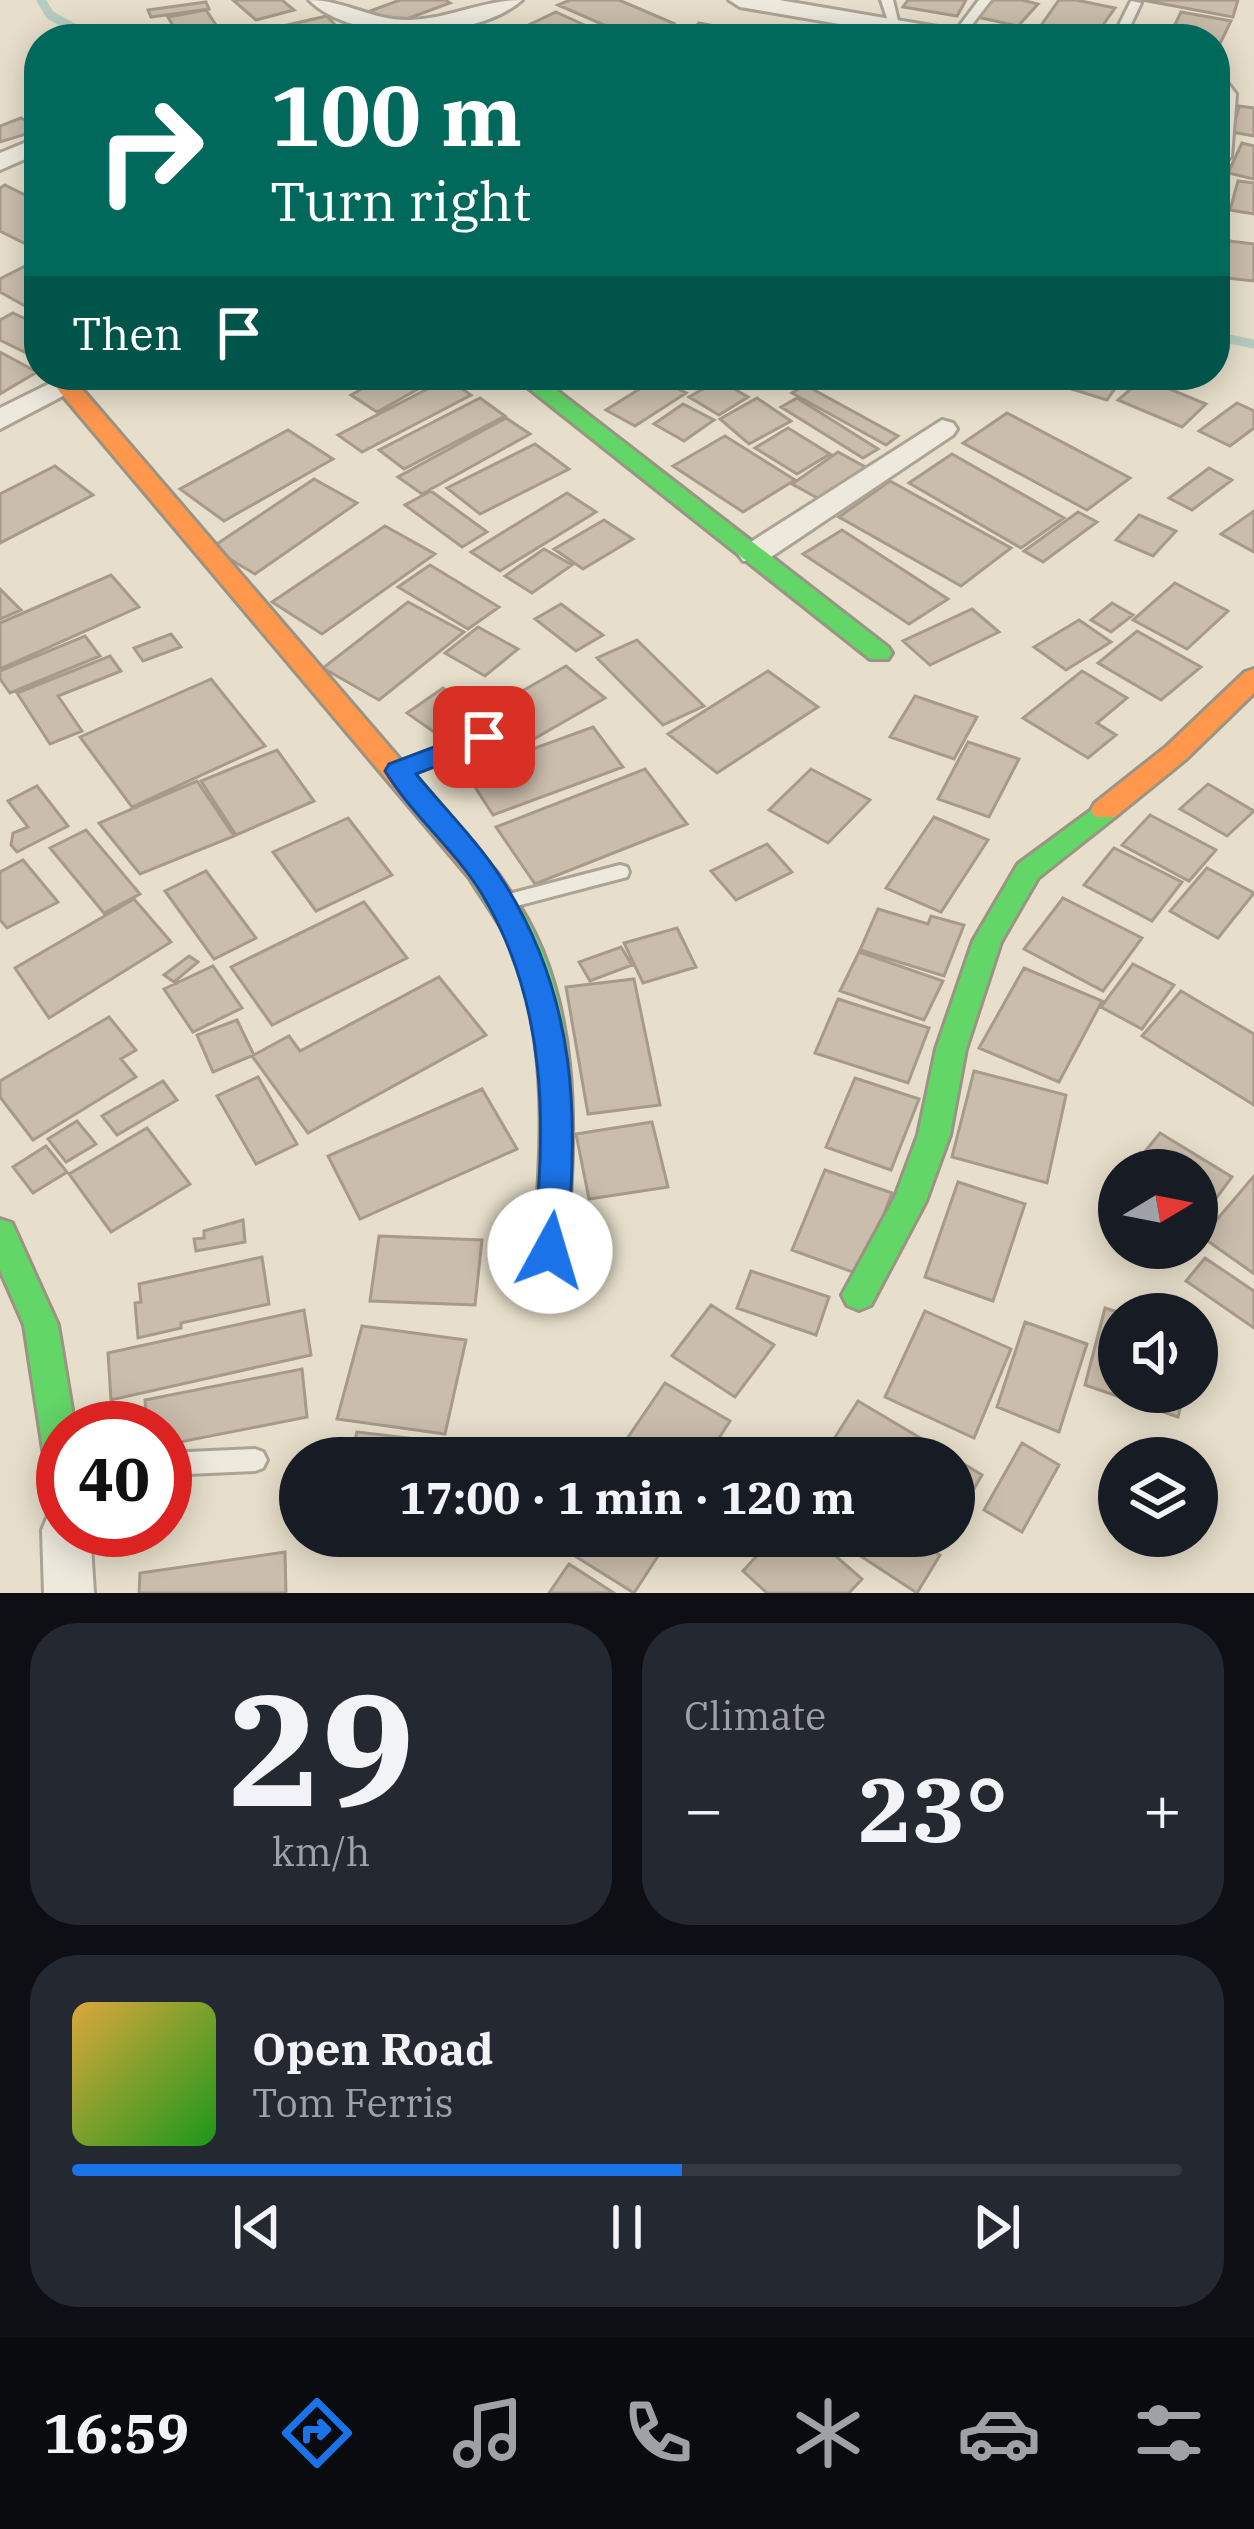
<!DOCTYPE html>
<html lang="en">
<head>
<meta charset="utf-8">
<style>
	:root { --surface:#171b24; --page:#242831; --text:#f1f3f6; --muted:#9ea1a6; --line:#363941; --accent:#1a73e8 }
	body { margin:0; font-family:"IBM Plex Serif",serif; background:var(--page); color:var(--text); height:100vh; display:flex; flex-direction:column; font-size:45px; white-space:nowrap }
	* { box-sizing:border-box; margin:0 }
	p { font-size:39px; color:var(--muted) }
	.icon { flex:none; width:66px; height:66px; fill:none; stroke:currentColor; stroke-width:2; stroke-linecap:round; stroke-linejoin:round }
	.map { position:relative; height:1593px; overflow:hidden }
	.drawer { display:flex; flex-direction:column; gap:30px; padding:30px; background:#0d0f14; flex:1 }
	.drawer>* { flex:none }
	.banner { position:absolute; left:24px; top:24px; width:1206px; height:366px; border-radius:48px; box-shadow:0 6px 30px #0003; background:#00695c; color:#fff; overflow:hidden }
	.needle { width:78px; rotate:80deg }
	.tools { position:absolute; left:1098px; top:1149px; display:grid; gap:24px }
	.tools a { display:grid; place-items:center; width:120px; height:120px; border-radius:50%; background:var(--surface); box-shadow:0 6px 30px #0003; font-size:60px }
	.speed { position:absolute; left:36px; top:1401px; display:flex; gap:24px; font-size:60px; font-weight:700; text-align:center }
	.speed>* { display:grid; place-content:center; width:156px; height:156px; border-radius:50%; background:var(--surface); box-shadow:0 6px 30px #0003; line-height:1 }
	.speed .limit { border:18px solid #d22; background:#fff; color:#111 }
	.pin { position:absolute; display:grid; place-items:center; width:102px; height:102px; color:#fff; margin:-51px; border-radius:24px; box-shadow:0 6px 18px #0006 }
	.me { position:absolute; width:132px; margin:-66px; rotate:6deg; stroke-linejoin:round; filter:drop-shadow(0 0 9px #0008) }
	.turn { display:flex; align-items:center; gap:42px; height:252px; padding:0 48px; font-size:54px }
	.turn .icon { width:156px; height:156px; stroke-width:2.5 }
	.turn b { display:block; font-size:84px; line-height:102px }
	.then { display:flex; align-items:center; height:114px; padding:0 48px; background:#0003; gap:24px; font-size:45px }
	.big { font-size:90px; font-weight:800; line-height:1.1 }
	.drawer .card { flex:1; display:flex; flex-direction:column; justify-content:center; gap:18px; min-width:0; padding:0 42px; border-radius:48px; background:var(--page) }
	.drawer .dial { align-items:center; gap:0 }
	.dial b { font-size:156px; line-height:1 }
	.song { display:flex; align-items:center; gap:36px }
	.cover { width:144px; height:144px; border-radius:18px; background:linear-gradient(135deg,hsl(40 70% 55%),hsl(120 70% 35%)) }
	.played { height:12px; border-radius:6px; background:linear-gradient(90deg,var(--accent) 55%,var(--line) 55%) }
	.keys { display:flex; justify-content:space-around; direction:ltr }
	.heat { display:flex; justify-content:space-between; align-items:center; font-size:66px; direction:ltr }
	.drawer .tiles { flex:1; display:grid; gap:30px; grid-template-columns:1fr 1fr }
	.card:last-child { grid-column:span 2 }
	.trip { position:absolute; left:279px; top:1437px; width:696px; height:120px; border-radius:60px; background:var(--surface); box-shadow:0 6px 30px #0003; font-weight:800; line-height:120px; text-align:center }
	.tabs { display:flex; height:192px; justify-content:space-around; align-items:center; background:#090b0e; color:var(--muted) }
	.tabs .icon { width:84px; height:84px }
	.tabs .active { color:var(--accent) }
	.tabs b { font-size:54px; color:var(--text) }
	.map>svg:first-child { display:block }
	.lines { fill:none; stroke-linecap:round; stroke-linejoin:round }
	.stream { stroke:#b7ccc0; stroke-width:9 }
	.building { fill:#cbbdac; stroke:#a79a8a; stroke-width:3 }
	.lane-casing { stroke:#aca395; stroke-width:6 }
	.street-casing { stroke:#aca395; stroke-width:6 }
	.fast-casing { stroke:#9b9384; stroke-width:6 }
	.slow-casing { stroke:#9b9384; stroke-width:6 }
	.lane { fill:#eee9dd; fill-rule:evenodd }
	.street { fill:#eee9dd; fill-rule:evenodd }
	.fast { fill:#63d668; fill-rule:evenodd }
	.slow { fill:#ff974d; fill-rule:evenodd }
	.route { fill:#1a73e8; stroke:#114b97; stroke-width:3 }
</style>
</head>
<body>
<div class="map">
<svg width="1254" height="1593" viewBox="0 0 1254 1593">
	<rect width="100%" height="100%" fill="#e7dfcb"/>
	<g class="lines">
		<path class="stream" d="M41 0 50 15 94 39
			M1215 336 1254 344"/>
	</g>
	<path class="building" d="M233 0H282L294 10 256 20Z
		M400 0H445L450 3 393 24 370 11Z
		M570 0H619L673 23 636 39 558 5Z
		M908 0H966L957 16 903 7Z
		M993 0H1022L1038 4 1018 26 977 17Z
		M1059 0H1076L1115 8 1093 39 1037 31Z
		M1142 0H1238L1233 17Z
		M206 2 209 9 151 17 148 10Z
		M206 10 220 31 180 38 168 17Z
		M556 12 615 39H534L516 31Z
		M1181 12 1231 21 1215 54V39H1168Z
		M327 16 339 29 294 39 283 26Z
		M699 23 784 39H685Z
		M1239 106 1254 108V136L1232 132Z
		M21 118 39 130 0 142V126Z
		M1242 143 1254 146V179L1228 173Z
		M1238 181 1254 183V214L1230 210Z
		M5 185 39 202V243L32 247 0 231V188Z
		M1229 241 1254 244V281L1226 278Z
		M33 262 39 265V300L27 307 0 292V279Z
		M13 313 39 325V359L0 340V320Z
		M0 352 37 372 0 394Z
		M387 375H443L377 412 351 395Z
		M1055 375H1089L1118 384 1107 400 1049 382Z
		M657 378 686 393 635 426 606 410Z
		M1143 378 1206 404 1182 427 1118 400Z
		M447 379 471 395 362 452 338 435Z
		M719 380 748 397 719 415 689 397Z
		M805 385 898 436 886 445 792 393Z
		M480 398 505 416 404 469 379 450Z
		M757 398 791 421 749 444 720 419Z
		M797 398 878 449 863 458 781 407Z
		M1237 403 1254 411V428L1230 446 1199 431Z
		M683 404 714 420 684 441 654 424Z
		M1007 413 1130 478 1087 510 963 443Z
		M506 418 530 434 422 494 398 477Z
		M788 428 830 454 797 474 755 448Z
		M288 430 333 459 224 521 180 489Z
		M725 436 795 480 743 512 673 466Z
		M535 444 569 469 480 514 447 488Z
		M838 452 869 469 823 501 792 484Z
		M952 454 1064 518 1021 548 909 483Z
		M55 466 93 495 0 543V494Z
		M1209 468 1232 480 1192 510 1169 498Z
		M314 479 357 503 255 574 211 548Z
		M890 481 1011 548 961 586 839 517Z
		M431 491 487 532 462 547 405 505Z
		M567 493 596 512 500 571 471 552Z
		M1254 511V552L1221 534Z
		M1078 512 1097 522 1043 562 1024 551Z
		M1139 515 1176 531 1153 556 1116 540Z
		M604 520 633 539 583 569 554 549Z
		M385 526 435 554 322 634 272 602Z
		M842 530 948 599 909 624 803 554Z
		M544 549 572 565 532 593 505 576Z
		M430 565 499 607 468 629 398 587Z
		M111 575 139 607 0 669V623Z
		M1175 583 1228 611 1187 649 1133 620Z
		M0 589 21 610 0 619Z
		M408 602 464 632 379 700 323 668Z
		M1112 603 1133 615 1111 632 1091 620Z
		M561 604 603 635 576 651 535 619Z
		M972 609 999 632 930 665 903 641Z
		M1079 620 1111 642 1066 670 1034 647Z
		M478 627 518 649 485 676 445 653Z
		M1137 631 1201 667 1161 700 1098 663Z
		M171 634 181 647 143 661 134 648Z
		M85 636 100 656 10 693 0 679V671Z
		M637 640 704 706 663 725 597 658Z
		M110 656 121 671 58 696 82 731 50 744 17 693Z
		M566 666 605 698 534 739 496 706Z
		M768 671 818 707 717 773 668 734Z
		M1082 671 1127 698 1097 723 1116 735 1088 758 1023 718Z
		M211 679 265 746 132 807 80 737Z
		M443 688 487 719 451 744 407 713Z
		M915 696 977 717 954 759 890 737Z
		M593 727 623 767 493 815 466 773Z
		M968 742 1019 759 989 817 938 799Z
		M277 750 314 801 236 835 201 781Z
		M645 769 687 824 535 884 496 827Z
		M811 769 870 800 828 843 769 810Z
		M197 781 234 836 140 874 99 823Z
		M1208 784 1254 811 1227 836 1180 809Z
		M37 786 68 826 17 852 11 845 13 833 28 827 8 801Z
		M1150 815 1216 850 1189 881 1122 845Z
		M934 817 988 840 941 912 886 888Z
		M348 818 392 875 316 911 273 852Z
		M86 830 140 894 104 913 50 848Z
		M767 844 792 872 736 900 711 871Z
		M1114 848 1182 882 1152 921 1084 885Z
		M23 860 58 902 7 928 0 920V872Z
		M1207 868 1254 893 1218 938 1170 911Z
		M206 871 256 938 214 959 165 891Z
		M1063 898 1142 938 1103 991 1024 949Z
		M134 899 171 942 49 1018 15 968Z
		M364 902 407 958 272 1025 231 967Z
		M878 909 928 924 931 916 964 925 944 976 860 950Z
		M677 928 696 967 643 983 624 943Z
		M621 947 632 965 590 981 579 962Z
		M859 952 943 981 924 1020 840 991Z
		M189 956 198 962 174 982 164 975Z
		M1133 964 1174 985 1142 1029 1101 1007Z
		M213 966 242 1008 193 1032 164 989Z
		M1024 968 1102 1001 1059 1082 979 1048Z
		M439 977 486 1035 308 1133 252 1056 289 1036 300 1051Z
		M634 979 660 1105 588 1114 566 987Z
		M1181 991 1254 1034V1105L1142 1036Z
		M838 999 929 1028 908 1083 815 1053Z
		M109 1017 136 1050 121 1059 136 1077 33 1140 0 1097V1081Z
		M237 1020 254 1055 213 1072 197 1035Z
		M974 1071 1066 1095 1047 1183 952 1157Z
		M258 1077 297 1144 256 1164 217 1096Z
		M855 1078 919 1099 891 1170 826 1147Z
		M163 1081 177 1100 117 1135 102 1116Z
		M482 1089 517 1149 360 1219 328 1156Z
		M77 1121 96 1144 66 1162 48 1139Z
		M652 1122 668 1187 589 1199 576 1134Z
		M147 1128 190 1184 111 1232 69 1174Z
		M1160 1133 1232 1177 1197 1224V1170H1130Z
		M46 1146 67 1172 33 1193 13 1167Z
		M825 1170 892 1193 861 1275 792 1250Z
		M1254 1176V1271L1253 1273 1202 1237Z
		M958 1182 1025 1204 993 1301 925 1277Z
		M243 1220 245 1242 196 1251 194 1239 204 1238V1231Z
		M379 1236 482 1240 475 1305 370 1301Z
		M262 1257 269 1304 181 1323V1328L138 1338 135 1303 141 1302 139 1284Z
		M1205 1258 1254 1291V1328L1186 1281Z
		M751 1271 829 1297 816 1335 737 1308Z
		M711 1305 774 1345 735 1397 672 1356Z
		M1105 1308 1124 1314H1119V1392H1184L1178 1417 1085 1385Z
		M304 1310 311 1355 111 1400 108 1353Z
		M925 1311 1011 1349 974 1438 885 1397Z
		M1025 1322 1087 1344 1059 1432 997 1407Z
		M362 1326 466 1340 445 1434 337 1419Z
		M302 1369 307 1417 165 1445V1428H147L145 1400Z
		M665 1383 730 1421 706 1458H635L620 1449Z
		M858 1401 954 1458H822Z
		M357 1432 442 1442 439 1458H351Z
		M1022 1443 1059 1465 1022 1532 984 1510Z
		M954 1458 982 1475 954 1523Z
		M577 1536H671L634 1593 567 1551Z
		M775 1536H813L862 1579 849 1593H767L743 1571Z
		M830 1536H909L940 1555 917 1593Z
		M285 1552 286 1593H139L140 1573Z
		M569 1564 614 1593H549Z"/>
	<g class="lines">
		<g class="lane-casing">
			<path id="lane" d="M881 0H893L900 29 890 27Z
				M979 0H991L961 39H953L951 37Z
				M1131 1 1141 3 1124 39H1112Z
				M484 731 490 733 493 737 490 741 398 777 389 771 392 767Z
				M620 865 627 867 629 872 627 877 505 909 498 907 496 902 498 897 505 895Z
				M255 1449 263 1452 267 1460 263 1468 255 1471 165 1475V1453Z"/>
		</g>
		<g class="street-casing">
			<path id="street" d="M309 0C345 0 373 21 410 20 449 19 483 0 522 0 476 41 354 45 309 0Z
				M729 0H779L967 32 979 39H927L740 7Z
				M1215 75 1223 77 1236 94 1231 157 1218 165Z
				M39 137V153L0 170V153Z
				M67 375H103L0 429V408Z
				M942 420 953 423 957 429 953 435 765 561H743L738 554 743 547Z
				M63 1508V1530H90L94 1593H44L42 1530 49 1513Z"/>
		</g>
		<g class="fast-casing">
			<path id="fast" d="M512 375H537L888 647 892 653 888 659H870Z
				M1105 800 1115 803 1119 810 1115 817 1038 878 1001 942 966 1049 950 1135 926 1201 871 1305 859 1310 847 1305 842 1295 895 1197 918 1135 936 1049 973 941 1018 864Z
				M479 860C494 864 501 879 510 892 583 994 576 1132 566 1251L562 1261 550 1265 538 1261 534 1251C542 1153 549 1052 516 958 504 925 482 900 465 870L469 863Z
				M0 1219 12 1223 58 1325 75 1428H63V1479L50 1474 45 1462 24 1325 0 1270Z"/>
		</g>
		<g class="slow-casing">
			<path id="slow" d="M67 379 75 381 489 863 493 870 489 877H469L59 391 56 386Z
				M1254 669V693L1185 760 1115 817H1095L1091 810 1095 803 1167 746 1245 672Z"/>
		</g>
		<use href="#lane" class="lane"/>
		<use href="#street" class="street"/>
		<use href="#fast" class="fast"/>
		<use href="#slow" class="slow"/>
	</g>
	<path class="route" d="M484 728 494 731 497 737 494 744 416 774C445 809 479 843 503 881 577 997 580 1119 566 1251L562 1262 550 1266 538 1262 533 1251C547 1128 548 1004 482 894 455 850 412 815 385 771L389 764Z"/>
</svg>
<div class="tools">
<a><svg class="needle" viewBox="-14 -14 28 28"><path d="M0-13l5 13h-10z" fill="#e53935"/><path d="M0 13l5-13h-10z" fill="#9ea1a6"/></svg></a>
<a><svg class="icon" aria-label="sound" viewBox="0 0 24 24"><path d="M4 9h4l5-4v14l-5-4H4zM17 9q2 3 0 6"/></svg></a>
<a><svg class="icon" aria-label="layers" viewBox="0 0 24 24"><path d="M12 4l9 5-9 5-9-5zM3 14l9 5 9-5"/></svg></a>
</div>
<div class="speed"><div class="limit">40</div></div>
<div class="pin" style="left:484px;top:737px;background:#d93025"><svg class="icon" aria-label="arrive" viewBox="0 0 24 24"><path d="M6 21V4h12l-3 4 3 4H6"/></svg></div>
<svg class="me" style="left:550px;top:1251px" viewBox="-20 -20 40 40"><circle r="19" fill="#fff"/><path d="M0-13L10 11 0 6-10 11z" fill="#1a73e8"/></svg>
<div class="trip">17:00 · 1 min · 120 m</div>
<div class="banner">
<div class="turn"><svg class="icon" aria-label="right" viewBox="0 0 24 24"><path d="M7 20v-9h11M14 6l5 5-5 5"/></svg><div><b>100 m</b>Turn right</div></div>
<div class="then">Then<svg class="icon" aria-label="arrive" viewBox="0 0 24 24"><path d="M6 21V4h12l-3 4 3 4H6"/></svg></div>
</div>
</div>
<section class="drawer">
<div class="tiles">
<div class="card dial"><b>29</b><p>km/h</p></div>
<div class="card"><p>Climate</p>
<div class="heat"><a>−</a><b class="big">23°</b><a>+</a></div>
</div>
<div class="card">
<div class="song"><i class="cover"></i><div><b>Open Road</b><p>Tom Ferris</p></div></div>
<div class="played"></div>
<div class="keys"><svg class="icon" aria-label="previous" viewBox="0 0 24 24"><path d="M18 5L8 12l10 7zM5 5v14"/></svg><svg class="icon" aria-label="pause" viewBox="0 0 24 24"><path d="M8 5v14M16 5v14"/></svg><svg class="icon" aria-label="next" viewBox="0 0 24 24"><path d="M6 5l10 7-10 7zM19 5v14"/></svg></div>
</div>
</div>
</section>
<nav class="tabs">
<b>16:59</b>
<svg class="icon active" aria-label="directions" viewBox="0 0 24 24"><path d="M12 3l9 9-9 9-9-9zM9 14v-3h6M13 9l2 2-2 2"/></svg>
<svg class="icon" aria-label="music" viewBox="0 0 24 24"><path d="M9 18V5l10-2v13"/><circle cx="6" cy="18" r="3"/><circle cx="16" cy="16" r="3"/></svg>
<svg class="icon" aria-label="phone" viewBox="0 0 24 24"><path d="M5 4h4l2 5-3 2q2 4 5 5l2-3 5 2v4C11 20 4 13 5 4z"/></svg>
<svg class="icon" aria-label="climate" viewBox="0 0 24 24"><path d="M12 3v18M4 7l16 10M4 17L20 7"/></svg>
<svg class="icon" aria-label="car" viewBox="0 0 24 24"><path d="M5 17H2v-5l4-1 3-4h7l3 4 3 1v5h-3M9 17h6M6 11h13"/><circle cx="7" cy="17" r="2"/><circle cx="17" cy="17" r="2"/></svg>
<svg class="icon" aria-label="filters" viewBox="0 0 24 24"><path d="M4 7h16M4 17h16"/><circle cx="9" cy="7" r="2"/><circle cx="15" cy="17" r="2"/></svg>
</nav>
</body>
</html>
